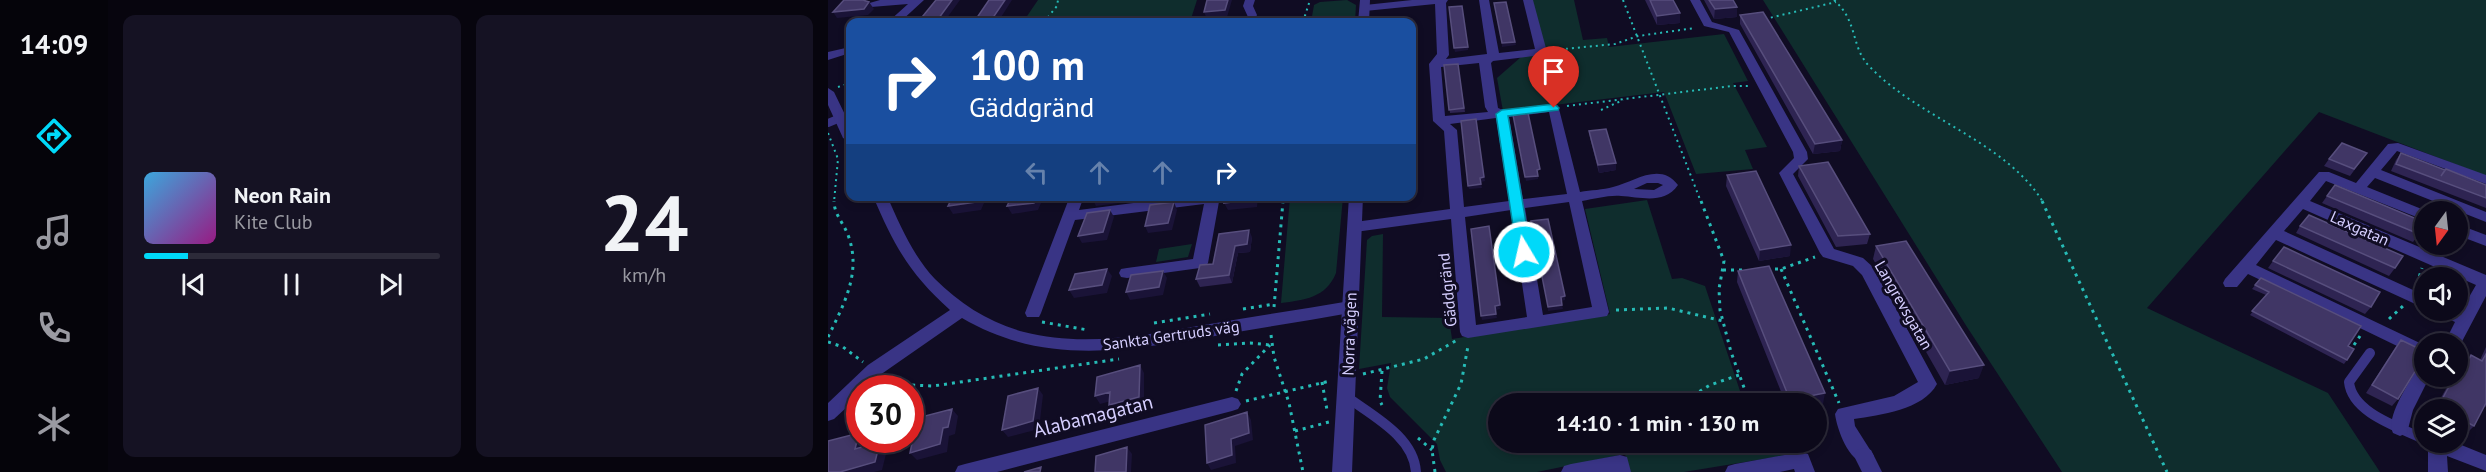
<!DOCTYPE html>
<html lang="en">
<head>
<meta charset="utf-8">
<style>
	:root { --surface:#0c091a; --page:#151223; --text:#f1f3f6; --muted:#9a9aa2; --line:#2c2a39; --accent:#00d9f9 }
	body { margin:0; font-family:"PT Sans",sans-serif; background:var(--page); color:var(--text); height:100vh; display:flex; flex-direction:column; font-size:22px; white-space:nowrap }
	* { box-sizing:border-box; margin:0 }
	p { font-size:20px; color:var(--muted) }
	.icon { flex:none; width:33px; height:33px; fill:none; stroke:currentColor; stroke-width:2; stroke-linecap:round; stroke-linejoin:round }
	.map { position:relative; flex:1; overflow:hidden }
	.drawer { display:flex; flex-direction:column; gap:15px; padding:15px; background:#07050e; width:720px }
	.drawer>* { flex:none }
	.banner { position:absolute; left:18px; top:18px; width:570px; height:183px; border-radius:12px; box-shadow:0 3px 9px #0003,0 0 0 2px var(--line); background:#1a4fa0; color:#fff; overflow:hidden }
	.needle { width:39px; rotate:195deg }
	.fabs { position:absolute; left:1586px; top:201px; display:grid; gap:12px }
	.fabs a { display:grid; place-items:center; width:54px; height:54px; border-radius:50%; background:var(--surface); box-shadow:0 3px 9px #0003,0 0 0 2px var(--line); font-size:30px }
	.speed { position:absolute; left:18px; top:375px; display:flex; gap:12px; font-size:30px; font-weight:700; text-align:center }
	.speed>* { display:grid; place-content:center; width:78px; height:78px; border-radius:50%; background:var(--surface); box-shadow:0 3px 9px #0003,0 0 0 2px var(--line); line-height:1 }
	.speed .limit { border:9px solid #d22; background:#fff; color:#111 }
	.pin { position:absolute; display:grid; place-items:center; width:51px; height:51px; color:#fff; margin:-62px -26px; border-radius:50% 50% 50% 0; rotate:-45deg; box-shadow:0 0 6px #0007 }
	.pin .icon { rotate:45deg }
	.me { position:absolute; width:66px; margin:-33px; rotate:351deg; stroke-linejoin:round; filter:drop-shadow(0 0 4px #0008) }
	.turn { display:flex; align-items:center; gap:21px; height:126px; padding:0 24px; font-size:27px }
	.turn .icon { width:78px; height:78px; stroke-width:2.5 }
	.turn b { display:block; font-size:42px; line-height:51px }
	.lanes { display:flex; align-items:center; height:57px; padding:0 24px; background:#0003; justify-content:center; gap:30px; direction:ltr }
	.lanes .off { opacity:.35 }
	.drawer .tile { flex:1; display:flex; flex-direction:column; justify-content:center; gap:9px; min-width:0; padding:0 21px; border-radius:12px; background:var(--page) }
	.drawer .dial { align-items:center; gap:0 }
	.dial b { font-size:78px; line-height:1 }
	.song { display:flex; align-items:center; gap:18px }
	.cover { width:72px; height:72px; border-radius:9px; background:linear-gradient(135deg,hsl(200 70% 55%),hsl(310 70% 35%)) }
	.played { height:6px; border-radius:3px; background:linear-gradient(90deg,var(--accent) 15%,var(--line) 15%) }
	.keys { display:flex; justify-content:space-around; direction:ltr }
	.drawer .tiles { flex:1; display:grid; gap:15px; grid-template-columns:repeat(2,1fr) }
	.trip { position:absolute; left:660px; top:393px; width:339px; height:60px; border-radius:30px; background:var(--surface); box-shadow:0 3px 9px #0003,0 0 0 2px var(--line); font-weight:800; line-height:60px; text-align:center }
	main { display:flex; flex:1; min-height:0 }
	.menu { display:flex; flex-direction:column; width:108px; justify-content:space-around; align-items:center; background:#05040a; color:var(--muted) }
	.menu .icon { width:42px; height:42px }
	.menu .on { color:var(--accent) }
	.menu b { font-size:27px; color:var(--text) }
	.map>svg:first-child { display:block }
	.green { fill:#0f2d2d }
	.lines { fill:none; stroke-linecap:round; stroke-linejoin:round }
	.path-far1 { stroke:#26bbb6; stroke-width:2; stroke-dasharray:2 4; stroke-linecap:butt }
	.path { stroke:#26bbb6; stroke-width:3; stroke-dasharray:3 5; stroke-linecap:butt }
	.service-far1 { stroke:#393485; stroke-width:8 }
	.service { stroke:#393485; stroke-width:10 }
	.pedestrian { fill:#393485; fill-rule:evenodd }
	.minor { fill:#393485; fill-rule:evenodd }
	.tertiary { fill:#393485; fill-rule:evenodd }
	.wall { fill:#2e2452 }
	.shaded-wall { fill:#1a1337 }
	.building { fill:#403665; stroke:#574e7d; stroke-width:1.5 }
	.route { fill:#00d9f9; stroke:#008da2; stroke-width:1.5 }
	.labels { text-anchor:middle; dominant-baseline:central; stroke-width:6; stroke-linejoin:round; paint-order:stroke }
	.street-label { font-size:16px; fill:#d5ceff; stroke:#100c23 }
	.near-street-label { font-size:20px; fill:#d5ceff; stroke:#100c23 }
</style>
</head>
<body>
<main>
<nav class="menu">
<b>14:09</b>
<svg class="icon on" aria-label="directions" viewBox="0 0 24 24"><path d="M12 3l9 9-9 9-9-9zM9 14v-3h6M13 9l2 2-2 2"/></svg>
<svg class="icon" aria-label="music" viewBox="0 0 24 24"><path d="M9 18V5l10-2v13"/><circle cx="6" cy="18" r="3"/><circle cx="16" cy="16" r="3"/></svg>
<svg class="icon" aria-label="phone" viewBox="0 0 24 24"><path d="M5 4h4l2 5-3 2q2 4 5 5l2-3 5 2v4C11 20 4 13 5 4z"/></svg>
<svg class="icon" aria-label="climate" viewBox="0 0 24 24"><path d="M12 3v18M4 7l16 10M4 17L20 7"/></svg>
</nav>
<section class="drawer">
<div class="tiles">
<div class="tile">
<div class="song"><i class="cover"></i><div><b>Neon Rain</b><p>Kite Club</p></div></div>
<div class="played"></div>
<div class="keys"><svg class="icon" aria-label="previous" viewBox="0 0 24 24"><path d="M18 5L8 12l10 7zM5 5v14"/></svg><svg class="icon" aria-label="pause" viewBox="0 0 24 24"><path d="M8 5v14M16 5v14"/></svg><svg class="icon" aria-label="next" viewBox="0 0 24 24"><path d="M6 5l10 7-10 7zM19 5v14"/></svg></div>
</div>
<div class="tile dial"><b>24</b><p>km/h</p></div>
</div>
</section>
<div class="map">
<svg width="1658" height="472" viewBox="0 0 1658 472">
	<rect width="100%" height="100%" fill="#100c23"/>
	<path class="green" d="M210 0H369L362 22H195Z
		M519 0 528 5 527 22H483L486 5 492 2Z
		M702 0H746L755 40 779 38 781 47 896 34 920 81 905 83 939 147 917 150 925 169 868 174 836 92 675 111 669 78 693 57 715 54Z
		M935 0H1658V176L1491 112 1319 308 1500 393 1552 472H1234L1139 327Z
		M462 197H515L508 273C498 298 476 300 453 303Z
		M819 200 844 279 854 278 877 286 916 403 670 404V442H955L960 455 856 472H801L797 454 709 472H618L612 460 609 444 562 397 559 388 563 363 531 369 539 240 544 236 555 234 554 317 621 318 624 339 782 314 757 209Z
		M364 244 360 257 328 262 331 249Z"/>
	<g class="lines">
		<path class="path-far1" d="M795 0 873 202
			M1006 0C1031 22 1022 47 1042 67 1092 119 1177 141 1215 202
			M937 19 1008 2
			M216 22 229 6 230 0
			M475 22 482 0
			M726 50 787 44 810 36 867 28
			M10 87 22 83
			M739 106 904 86H923
			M773 110 795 100
			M0 133 10 159 6 202
			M455 202V196"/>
		<path class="path" d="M873 201 896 261 891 289 892 310 903 352 922 404
			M1214 201 1339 472
			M939 269H953L987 257
			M953 269 1011 403
			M895 270H917
			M1589 284 1594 268
			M446 307 455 201
			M415 309 446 304
			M788 310 840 308 895 321
			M1561 319 1576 305
			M214 322 260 330
			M326 323 382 314
			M443 335 446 357 461 403 475 472
			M0 337C16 304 34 272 20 235 15 222 6 214 6 201
			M0 342 15 347 35 362
			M390 345 422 343 442 345
			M1526 345 1532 336
			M554 371 552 401 554 405
			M535 374 596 359 629 340
			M62 376 83 385 105 386 291 359
			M494 382 499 410
			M408 391 414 374 442 345
			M418 401 502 381
			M851 404 882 385 911 375
			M988 419 1000 416
			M467 431 501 422
			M590 438 604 450
			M802 453 813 442
			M607 472 604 450 606 440 633 384 640 346"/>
		<path class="service-far1" d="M0 123 12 118"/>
		<path class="service" d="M1542 353 1521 382C1524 413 1571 427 1596 439
			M519 397C545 416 586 437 588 472"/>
		<path class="pedestrian" d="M862 0H872L884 22 911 30 979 152 980 159 965 174 1006 249 1035 258 1046 268 1109 384C1095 410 1052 415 1026 419L1027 426 1046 456 1043 462C1023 469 1009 430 1007 414L1010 409 1066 396 1090 382 1034 275 1025 266 995 257 992 253 951 173 966 158 965 152 901 32 876 26Z"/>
		<path class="minor" d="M52 0H96L72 22H60L80 4 43 7 38 4Z
			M417 0H427L425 6 429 15 428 17H420L415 6Z
			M584 0H620L618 3 621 55 618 59 659 54 651 0H661L671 53 707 49 695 0H705L719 52 713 55 665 61 663 63 670 108 675 110 730 105 752 192C763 190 775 190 785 187 806 182 832 161 850 185 836 205 813 197 793 196 780 195 767 199 754 201L781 312 779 316 640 338 634 336 632 332 623 219 527 232 520 227 527 222 622 209 616 131 605 121 601 64 609 54 607 4 537 11 532 8 537 5ZM651 63 657 107 660 112 617 116 613 67ZM721 112 739 194 695 199 681 117ZM668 118 681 201 636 207 629 130 622 124ZM819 183H830L835 185 826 190 806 189ZM741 202 764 307 715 315 697 208ZM683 210 699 317 648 325 637 217Z
			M22 47V53L0 60V52Z
			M0 88 6 92 22 125V142L15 138 0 105Z
			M1570 143 1658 175V184L1569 151 1553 170 1658 212V222L1547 178 1539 187 1601 212H1596V220L1498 181 1482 201 1658 275V296L1630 349 1629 344H1616L1627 322 1610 314 1608 310 1629 309 1633 311 1648 285 1475 209 1456 231 1596 295V308L1448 240 1428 265 1596 345V359L1420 274 1409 287H1397L1395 283 1397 279 1491 172H1501L1528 183 1560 144Z
			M45 196H59C72 225 85 256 107 279 132 304 162 323 196 332 257 348 322 334 382 324 429 316 475 309 522 301L528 303 530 307 528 311 522 313C477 321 432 328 387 336 298 351 216 366 134 318L52 375 38 388H32V395L6 419 0 421V403L40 365 122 310C82 274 66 246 45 196Z
			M242 196H256L251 210 360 196H392L380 263 377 267 372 268 299 278 293 277 291 273 293 269 299 268 365 259 376 204 247 220 213 313 211 317H199L197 313Z
			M1629 224 1658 235V246L1629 235Z
			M1596 365V376H1602L1585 410 1579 433 1572 436 1565 433C1557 417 1582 382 1590 367Z
			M404 397 410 399 413 404 410 409 404 411 169 472H127L130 466 137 464Z
			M1600 442H1626L1658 455V471L1619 456 1620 472H1600Z
			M1036 448 1043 450 1054 472H1034L1026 456 1029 450Z
			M973 452 980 454 987 472H967L966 469 952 472H897L900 466 907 464Z
			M792 455 799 457 803 472H733L736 466 743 464Z"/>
		<path class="tertiary" d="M532 0H542L541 22H530Z
			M521 196H535L524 472H504Z"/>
	</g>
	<path class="wall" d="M817 0H845L852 23 829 25Z
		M876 0H905L909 17 886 19Z
		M912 15 1014 140 1012 151 985 154 912 24Z
		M630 64 637 112 622 113 616 65Z
		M761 131 788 163V170L771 173 762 138Z
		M1539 153 1522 176 1496 166 1501 159Z
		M1573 153 1613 176 1658 185V208L1563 171 1568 160Z
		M971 166 1042 234 1039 244 1008 247 970 176Z
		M899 175 962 256 931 261 898 186Z
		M1499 196 1591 234 1585 242 1494 203Z
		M1472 226 1567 268 1561 276 1468 233Z
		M424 237 422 252 410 253 404 283 372 287 368 279 385 264Z
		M1048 246 1151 378 1117 385 1045 259Z
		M1445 261 1543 307 1537 314 1440 268Z
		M910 271 995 404 988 405V404H958L909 282Z
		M1433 278 1520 346 1519 360 1516 364 1422 315 1438 295 1424 289Z
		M1573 340 1570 399 1564 406 1538 393 1567 348Z
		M1658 347V407L1656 406 1646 426 1639 433 1629 428V410H1606L1619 387 1625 379 1628 381 1636 363 1643 355 1652 360Z"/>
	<path class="shaded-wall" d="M124 0H132L116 22H108Z
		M177 0H184L170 22H162Z
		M400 0H404L399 17 379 19 376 12Z
		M41 2 46 9 40 15 9 18 5 12Z
		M909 7V17L886 19 887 9Z
		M852 13V23L829 25V16Z
		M687 42 688 45 674 47V43Z
		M640 47V50L627 52 626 48Z
		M648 119 657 181 653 182Z
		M1014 140 1012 151 985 154 987 144Z
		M788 163V170L771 173 770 165Z
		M710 176V179L698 181 697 177Z
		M653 184 654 188 641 189 640 186Z
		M151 196H159L153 210 125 214 120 206Z
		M208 196H216L210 210 184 214 179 206Z
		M277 196H293L291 203 268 206 264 198Z
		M426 196H430L429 207 400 210 396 203Z
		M346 202 349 210 344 230 320 233 317 226Z
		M282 210 286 217 279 240 254 243 250 236Z
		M421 230 424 237 422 252 410 253 404 283 401 275 407 246Z
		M661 230 672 309 668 310Z
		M963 245 962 256 931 261 932 250Z
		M279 269 284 276 279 293 246 298 241 290Z
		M335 271 339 278 335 295 302 300 298 292Z
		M737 296V300L733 301V297Z
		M734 305 735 309 720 311V307Z
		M668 314 669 318 654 320 653 316Z
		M312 365 316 373V405L286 413 281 405Z
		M1156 365 1151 378 1117 385 1122 371Z
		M210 388 215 395 211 429 180 437 174 430Z
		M282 392 287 400 272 404 267 396Z
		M997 393 995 404 988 405V404H961L962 400Z
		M124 409 130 416 127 434 121 436 119 452 89 460 82 453 115 428Z
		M419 412 423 420 425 440 407 446 408 463 383 470 379 463 403 439Z
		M31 433 32 440H39L34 456 27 449Z
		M52 442 59 450 54 470 46 472H12Z
		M299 447 304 454 303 472H298Z"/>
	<path class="building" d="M16 0H35L41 2 36 9 5 12Z
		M108 0H124L108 22H90Z
		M161 0H177L162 22H146Z
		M379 0H400L397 10 376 12Z
		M822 0H845L852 13 829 16Z
		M881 0H905L909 7 887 9Z
		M678 2 687 42 674 43 666 3Z
		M634 6 640 47 626 48 621 7Z
		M935 12 1014 140 987 144 912 15Z
		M630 64 636 108 621 110 616 65Z
		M700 113 712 169 709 170 710 176 697 177 685 115Z
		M648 119 656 177 652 178 653 184 640 186 633 121Z
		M778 129 788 163 770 165 761 131Z
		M1514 143 1539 153 1526 169 1501 159Z
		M1573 153 1617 170 1613 176 1618 169 1658 185V198L1568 164Z
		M1000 162 1042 234 1010 236 971 166Z
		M928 171 963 245 932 250 899 175Z
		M1507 185 1596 222V227L1591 234 1499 196Z
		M125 196H151L148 202 120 206Z
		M184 196H208L206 203 179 206Z
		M398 196H426V199L396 203Z
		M346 202 340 223 317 226 322 205Z
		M282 210 275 232 250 236 259 213Z
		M1481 215 1575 256 1567 268 1472 226Z
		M720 219 737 296 733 297 734 305 720 307 703 221Z
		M661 226 672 305 667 306 668 314 653 316 643 229Z
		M421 230 419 244 407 246 401 275 368 279 372 265 385 264 391 234Z
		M1078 241 1156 365 1122 371 1048 246Z
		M1456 247 1552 292 1543 307 1445 261Z
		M941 266 997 393 962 400 910 271Z
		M279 269 274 285 241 290 247 274Z
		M335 271 331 287 298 292 303 275Z
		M1433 278 1533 326 1520 346 1526 349 1519 360 1424 311 1441 292 1427 285Z
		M1573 340 1596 351V357L1570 399 1544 385Z
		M1658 354V403L1646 426 1629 417V410H1615L1610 407 1625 379 1630 382 1643 355 1654 361Z
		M312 365 311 397 281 405 282 392 267 396 269 377Z
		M210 388 205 421 174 430 180 396Z
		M124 409 120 427 115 428 112 444 82 453 89 418Z
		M419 412 421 433 403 439 404 455 379 463 377 425Z
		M31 433 27 449 52 442 47 462 12 472H0V441Z
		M299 447 298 472H267L268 456Z
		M213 467 212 472H196Z"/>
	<path class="route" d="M726 104 731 108 730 110 680 116 703 252 696 256 689 252 668 114 674 110Z"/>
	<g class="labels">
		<g class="street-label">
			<text transform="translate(1532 228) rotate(24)">Laxgatan</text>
			<text transform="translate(619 290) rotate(-96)">Gäddgränd</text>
			<text transform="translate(1076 305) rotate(60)">Langrevsgatan</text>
			<text transform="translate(521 334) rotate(-88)">Norra vägen</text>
			<text transform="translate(343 335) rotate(-8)">Sankta Gertruds väg</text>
		</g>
		<g class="near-street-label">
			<text transform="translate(265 416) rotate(-14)">Alabamagatan</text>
		</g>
	</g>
</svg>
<div class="fabs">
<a><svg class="needle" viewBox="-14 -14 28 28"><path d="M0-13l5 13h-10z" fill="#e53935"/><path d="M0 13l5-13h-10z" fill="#9a9aa2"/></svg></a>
<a><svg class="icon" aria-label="sound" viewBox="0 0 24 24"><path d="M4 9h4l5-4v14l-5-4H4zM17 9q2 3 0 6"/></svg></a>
<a><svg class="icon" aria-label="search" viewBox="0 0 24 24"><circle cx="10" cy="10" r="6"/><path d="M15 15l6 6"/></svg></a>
<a><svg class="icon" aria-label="layers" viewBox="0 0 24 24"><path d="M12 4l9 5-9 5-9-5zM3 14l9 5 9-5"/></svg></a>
</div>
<div class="speed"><div class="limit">30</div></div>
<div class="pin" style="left:726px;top:108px;background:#d93025"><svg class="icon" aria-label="arrive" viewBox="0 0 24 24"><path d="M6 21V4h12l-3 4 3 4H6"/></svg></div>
<svg class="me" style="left:696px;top:252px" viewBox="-20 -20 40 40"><circle r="17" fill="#00d9f9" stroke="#fff" stroke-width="3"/><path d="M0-11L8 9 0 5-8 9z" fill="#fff"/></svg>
<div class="trip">14:10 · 1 min · 130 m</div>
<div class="banner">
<div class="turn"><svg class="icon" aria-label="right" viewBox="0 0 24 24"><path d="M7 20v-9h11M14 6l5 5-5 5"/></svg><div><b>100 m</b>Gäddgränd</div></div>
<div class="lanes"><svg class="icon off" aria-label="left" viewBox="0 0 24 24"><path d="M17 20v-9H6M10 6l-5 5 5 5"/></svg><svg class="icon off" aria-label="ahead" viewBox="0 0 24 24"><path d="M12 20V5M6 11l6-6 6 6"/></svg><svg class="icon off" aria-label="ahead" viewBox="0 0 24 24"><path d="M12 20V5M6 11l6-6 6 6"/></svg><svg class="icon" aria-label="right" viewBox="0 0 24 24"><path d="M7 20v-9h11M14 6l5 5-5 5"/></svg></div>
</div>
</div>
</main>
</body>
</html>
